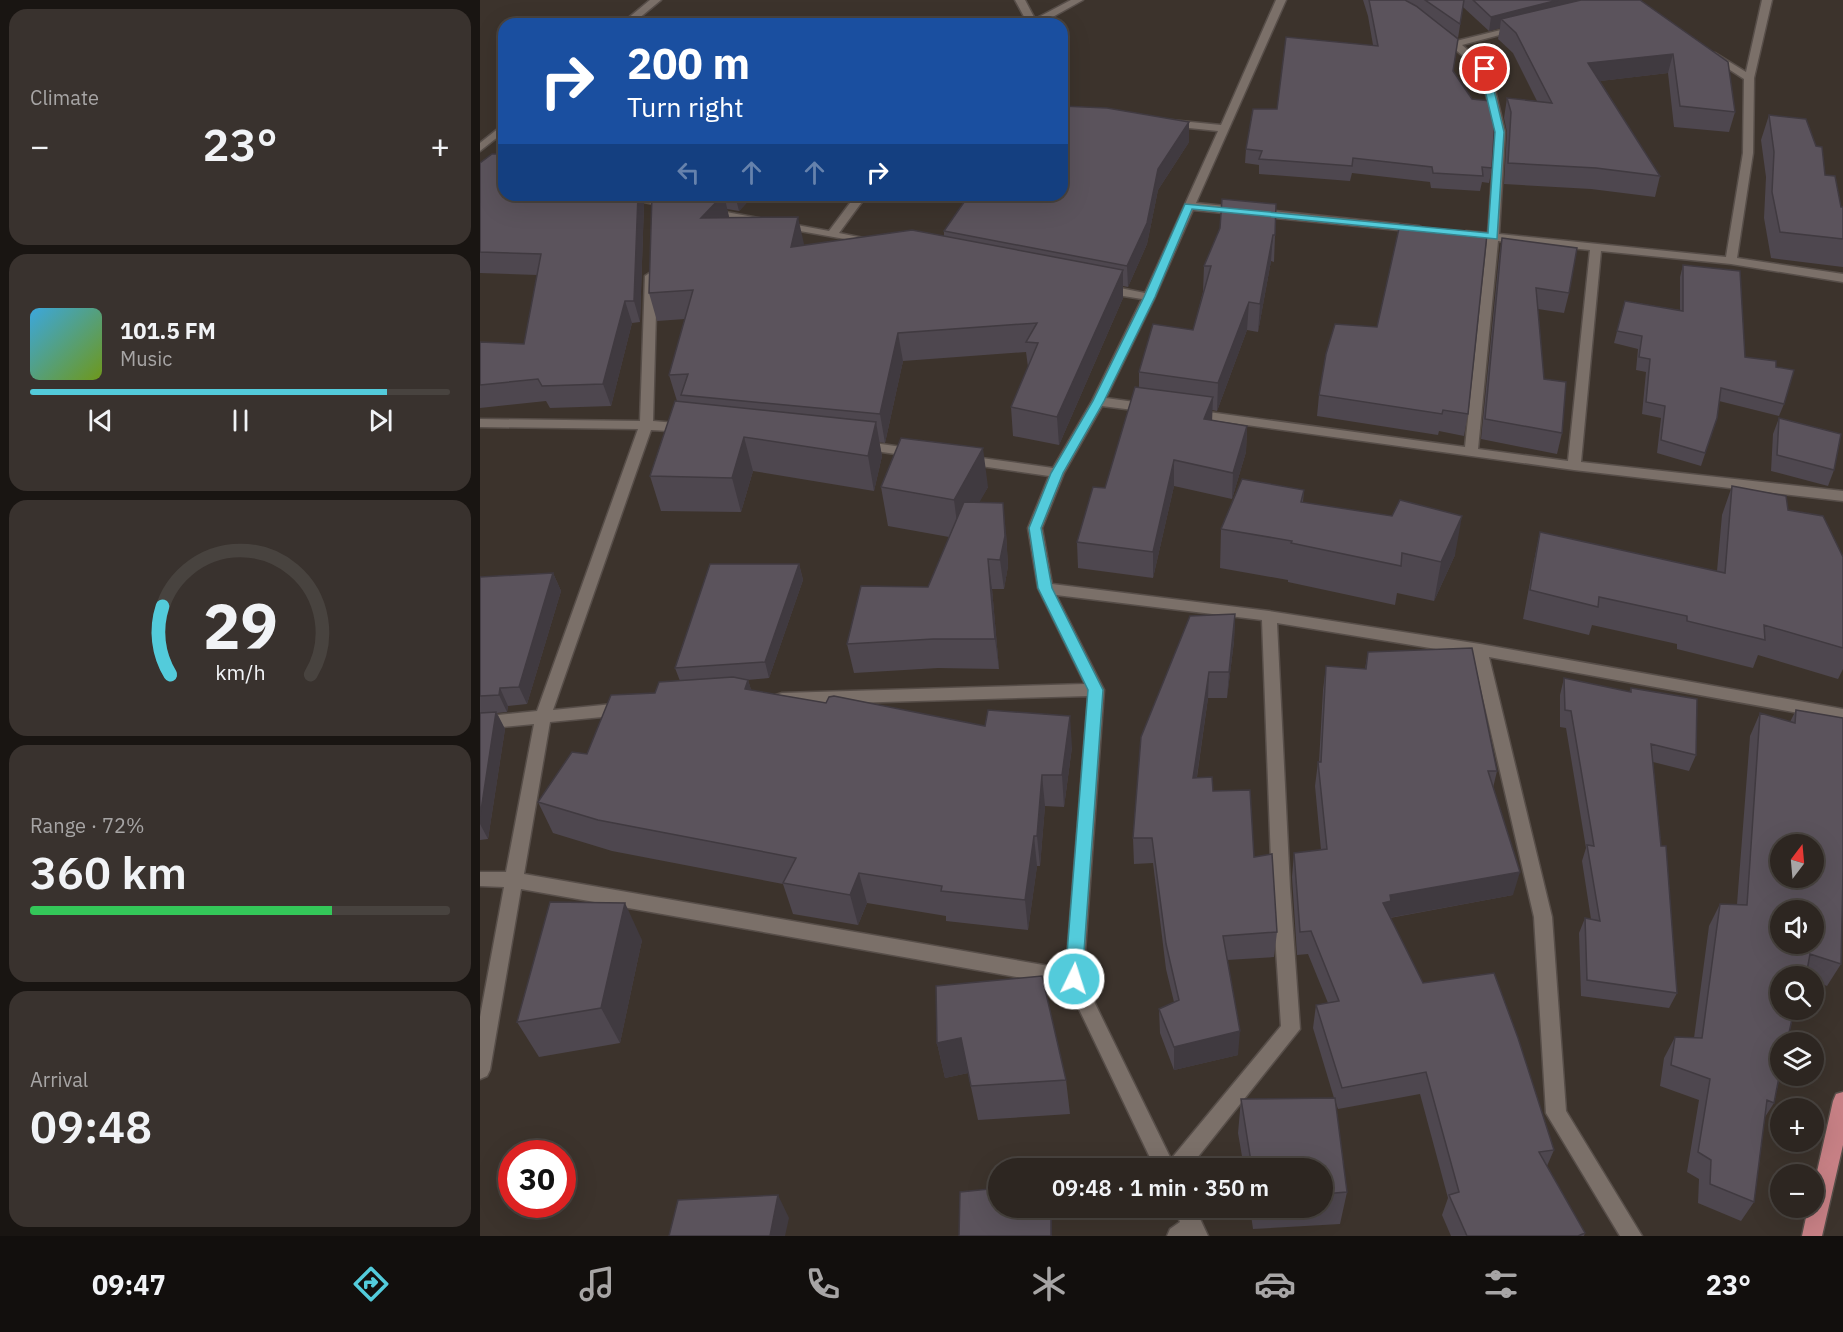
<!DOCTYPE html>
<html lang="en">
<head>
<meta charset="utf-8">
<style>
	:root { --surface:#2d2621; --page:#39322e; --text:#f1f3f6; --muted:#a7a5a5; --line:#48433f; --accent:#53cbdb }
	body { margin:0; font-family:"IBM Plex Sans",sans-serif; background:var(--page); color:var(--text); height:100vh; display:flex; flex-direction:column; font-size:22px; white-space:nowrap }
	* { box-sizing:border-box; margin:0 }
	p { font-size:20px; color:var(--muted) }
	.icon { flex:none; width:33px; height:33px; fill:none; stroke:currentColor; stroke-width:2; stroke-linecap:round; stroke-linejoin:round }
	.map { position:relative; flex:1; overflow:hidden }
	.details { display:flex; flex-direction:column; gap:9px; padding:9px; background:#191512; width:480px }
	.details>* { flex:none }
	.top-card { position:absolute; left:18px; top:18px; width:570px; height:183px; border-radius:18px; box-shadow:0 6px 24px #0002,0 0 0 2px var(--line); background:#1a4fa0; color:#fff; overflow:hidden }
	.needle { width:39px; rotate:16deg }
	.controls { position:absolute; left:1290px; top:834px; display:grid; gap:12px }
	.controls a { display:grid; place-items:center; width:54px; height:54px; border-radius:50%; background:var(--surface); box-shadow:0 6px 24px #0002,0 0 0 2px var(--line); font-size:30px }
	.speed { position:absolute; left:18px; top:1140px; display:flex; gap:12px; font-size:30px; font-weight:700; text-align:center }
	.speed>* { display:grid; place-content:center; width:78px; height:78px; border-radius:50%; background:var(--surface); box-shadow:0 6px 24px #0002,0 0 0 2px var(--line); line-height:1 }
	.speed .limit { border:9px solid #d22; background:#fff; color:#111 }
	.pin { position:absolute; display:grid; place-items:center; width:51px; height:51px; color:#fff; margin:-26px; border:3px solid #fff; border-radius:50%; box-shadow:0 2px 6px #0007 }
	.me { position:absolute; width:66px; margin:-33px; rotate:4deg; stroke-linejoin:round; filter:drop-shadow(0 0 4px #0008) }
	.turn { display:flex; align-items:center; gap:21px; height:126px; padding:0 30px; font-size:27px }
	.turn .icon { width:78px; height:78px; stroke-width:2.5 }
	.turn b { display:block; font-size:42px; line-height:51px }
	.lanes { display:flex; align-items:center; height:57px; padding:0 30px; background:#0003; justify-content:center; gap:30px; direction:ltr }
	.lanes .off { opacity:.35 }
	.big { font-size:45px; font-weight:600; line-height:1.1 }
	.details .tile { flex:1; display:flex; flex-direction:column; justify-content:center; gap:9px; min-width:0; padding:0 21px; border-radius:18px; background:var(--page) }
	.details .dial { align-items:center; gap:0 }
	.dial svg { height:156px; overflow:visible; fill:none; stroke:var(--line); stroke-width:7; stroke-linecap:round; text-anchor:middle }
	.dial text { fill:var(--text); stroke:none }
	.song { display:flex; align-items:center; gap:18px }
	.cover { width:72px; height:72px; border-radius:9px; background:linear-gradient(135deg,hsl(200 70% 55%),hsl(80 70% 35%)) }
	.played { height:6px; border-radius:3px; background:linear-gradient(90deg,var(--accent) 85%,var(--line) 85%) }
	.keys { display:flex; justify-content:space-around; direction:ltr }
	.heat { display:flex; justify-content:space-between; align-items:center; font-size:33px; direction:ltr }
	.charge { height:9px; border-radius:4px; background:linear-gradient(90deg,#34c759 72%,var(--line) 0) }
	.trip { position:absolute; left:508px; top:1158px; width:345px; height:60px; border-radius:30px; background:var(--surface); box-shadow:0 6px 24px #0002,0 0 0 2px var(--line); font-weight:600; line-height:60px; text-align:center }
	.tab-bar { display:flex; height:96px; justify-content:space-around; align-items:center; background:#120f0d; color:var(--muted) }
	.tab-bar .icon { width:42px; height:42px }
	.tab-bar .on { color:var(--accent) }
	.tab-bar b { font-size:27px; color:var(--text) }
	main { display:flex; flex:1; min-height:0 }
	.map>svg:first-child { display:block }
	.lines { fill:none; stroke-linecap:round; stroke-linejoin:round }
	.minor-casing { stroke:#574e49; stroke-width:3 }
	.major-casing { stroke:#574e49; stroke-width:3 }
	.minor { fill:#7b7069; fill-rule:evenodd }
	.major { fill:#c78085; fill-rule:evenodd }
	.wall { fill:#4e474f }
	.shaded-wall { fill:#403a40 }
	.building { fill:#5b535c; stroke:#403a40; stroke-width:1.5; fill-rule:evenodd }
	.route { fill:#53cbdb; stroke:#36848e; stroke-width:1.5 }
</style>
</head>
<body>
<main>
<section class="details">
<div class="tile"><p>Climate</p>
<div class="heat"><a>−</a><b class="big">23°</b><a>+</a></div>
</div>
<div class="tile">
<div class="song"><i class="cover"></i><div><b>101.5 FM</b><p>Music</p></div></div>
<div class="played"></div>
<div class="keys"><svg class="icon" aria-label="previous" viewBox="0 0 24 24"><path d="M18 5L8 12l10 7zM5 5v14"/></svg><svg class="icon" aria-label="pause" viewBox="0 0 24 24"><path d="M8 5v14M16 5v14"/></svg><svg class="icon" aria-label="next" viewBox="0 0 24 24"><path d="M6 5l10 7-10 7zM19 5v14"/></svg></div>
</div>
<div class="tile dial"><svg viewBox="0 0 100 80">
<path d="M14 69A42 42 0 1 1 86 69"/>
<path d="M14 69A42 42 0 0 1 10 34" stroke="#53cbdb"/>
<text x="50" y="56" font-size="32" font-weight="700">29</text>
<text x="50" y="72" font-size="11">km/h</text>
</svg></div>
<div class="tile"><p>Range · 72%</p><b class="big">360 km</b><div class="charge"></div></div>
<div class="tile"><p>Arrival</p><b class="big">09:48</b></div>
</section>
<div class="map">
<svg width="1363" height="1236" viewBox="0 0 1363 1236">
	<rect width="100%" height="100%" fill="#3c332c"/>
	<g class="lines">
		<g class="minor-casing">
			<path id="minor" d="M170 0H181L152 24H141Z
				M535 0H545L555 19 591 0H603L560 24H548Z
				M796 0H806L716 203 939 226 945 229 939 232 713 210 675 297 626 398 669 404 675 408 669 412 622 406 584 473 562 528 572 584 789 611 1000 644 1363 709V721L1009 657 1072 917 1086 1111 1162 1236H1140L1066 1113 1054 917 993 655 797 623 810 888 820 1029 709 1168H675L588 986 41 889 10 1070 7 1076 0 1079V1017L24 887 0 886V872H26L54 724 0 729V717L57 711 158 429 0 427V419L160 421 165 276 171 272 177 276 173 421 207 424 214 428 207 432 171 430 73 710 143 703 149 705 151 709 149 713 143 715 70 722 44 874 586 969 608 696 302 705 296 703 294 699 296 695 302 693 605 684 558 588 548 528 569 476 487 464 480 460 487 456 573 468 612 401 662 299 625 293 619 289 625 285 665 293 738 131 690 126 685 123 690 120 741 125ZM576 595 782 620 792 888 801 1026 691 1159 603 979 624 690Z
				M1282 0H1292L1274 78 1273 153 1257 258 1363 274V282L1251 264 1121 251 1101 462 1363 491V501L1094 470 709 417 707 414 714 410 985 447 1007 240 986 237 980 234 986 231 1008 233 1015 132 1000 70 959 36V32H965L976 41 1037 26 1042 29 982 45 1010 69 1025 132 1019 234 1246 257 1263 153 1264 79 1227 55 1235 53 1266 72ZM1018 241 1110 250 1088 461 998 449Z
				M24 124V132L0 151V143Z
				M140 195H160L196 203 198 205 192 208 141 197Z
				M376 195H387L359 233 393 240V244L230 215 224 212 230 209 349 231Z
				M380 441 436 449 443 453 436 457 375 448 373 445 375 442Z
				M694 1208H715L728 1236H687L690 1229 700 1222Z"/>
		</g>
		<g class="major-casing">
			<path id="major" d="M1363 1092V1145L1342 1236H1322L1328 1208H1334V1185L1353 1101 1356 1094Z"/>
		</g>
		<use href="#minor" class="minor"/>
		<use href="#major" class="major"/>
	</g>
	<path class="wall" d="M883 0H1163H1161L1255 112 1249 132 1194 127 1188 73 1120 81 1180 176 1175 197 1111 189 1024 184 1027 132 1024 118 1027 98 1057 101 1033 53 1018 39 1020 28 1009 31 983 7 978 38 966 29 973 71 1012 168 1009 183 1002 182 1000 191 951 188 950 182 872 173 870 181 779 174V165L765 163 766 149 797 109 893 45 888 16Z
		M1289 115 1345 175 1361 207H1363V267L1291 258 1284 218 1286 177 1281 140Z
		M709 142 678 190 667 244 648 287 643 286V298L579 445 533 436 531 407 548 367 546 352 423 361 405 443 399 442 402 456 394 491 273 471 261 512 181 511 170 476 197 401 189 375 205 319 177 321 169 293 172 195H274L259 211 247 209 249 218 324 245 464 236V231Z
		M0 163 164 204 160 322 152 323 131 406 70 408 66 401 0 408V342L44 344 57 275 0 273Z
		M740 228 795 235 794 262 791 261 778 332 767 330 737 411 732 410V421L767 426 766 452 752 499 694 486 673 578 598 568 597 542 625 488 659 388V372L713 330 723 292 724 266Z
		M1022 238 1089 293 1084 313 1058 309 1064 379 1082 433 1077 454 1001 439 1019 257Z
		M1203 265 1265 357 1296 367 1304 404 1299 416 1239 401 1237 418 1221 466 1177 453 1181 418 1162 414 1166 372 1156 370 1158 349 1134 343 1145 301 1200 310V277Z
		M846 354 988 414 984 436 959 431 958 435 837 416 839 395Z
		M1299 418 1354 470 1348 486 1291 471 1293 434Z
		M1252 486 1308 510 1363 557V669L1358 679 1278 655 1273 668 1197 649V644L1112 625 1109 635 1043 619 1054 561 1060 532 1237 571 1242 515Z
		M401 487H508L499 502 526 533 528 566 524 589H512L519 669 458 668 374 673 367 644 448 587 469 537 408 526Z
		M824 490 823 502 975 555 954 601 917 593 915 605 808 582V580L740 568 741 529Z
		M319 564 323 580 289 678 267 680H268L271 690 592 747 584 807 565 806 560 866H557L548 930 466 921V916L387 903 378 925 313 914 303 884 132 851 73 833 58 802 107 754 175 693 200 681 195 668Z
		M73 573 81 591 47 704 28 706 27 712 17 713 25 729 8 839 0 840V577Z
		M755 614 754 641 747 698H728L717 777 733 791 774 857 797 932 794 957 747 960 758 1055 694 1070 680 1033 679 1009 694 1002 686 969 673 863 654 864 653 838Z
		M888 652 1017 771 1013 788 1033 895 910 918 943 983 1074 1150 1067 1166 1105 1233 1104 1236H971L962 1215 968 1198 940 1094 858 1109 855 1100 867 1192 860 1224 773 1229 770 1208H843V1168H764L758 1133 761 1099 854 1098 833 1028 836 1005 848 1003 828 954 817 955 812 877 814 853 841 850 835 786 838 762H839L843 690 846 666 885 669Z
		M1084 678 1149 692 1151 688 1216 755 1209 771 1173 762 1181 846 1197 993 1189 1008 1101 996 1099 933 1105 918 1111 919 1102 861 1106 848 1086 728 1080 727V695Z
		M1316 710 1361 964 1347 986 1334 981V976H1300V1010H1315L1314 1012 1294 1103 1285 1117 1274 1202 1261 1221 1218 1203 1219 1179 1207 1172 1219 1100 1180 1086 1184 1058 1195 1037 1214 1038 1229 926 1240 904H1257L1270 736 1280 713 1310 722Z
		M162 940 140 1043 59 1057 37 1022Z
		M457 1043 586 1080 590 1114 498 1120 488 1073 465 1078Z"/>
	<path class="shaded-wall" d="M1078 0H1129L1021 19 1020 28 1009 31 1011 17Z
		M1193 54 1188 73 1104 83 1108 63Z
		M709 122V142L678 190 667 244 648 287 647 266 678 169Z
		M158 195H161L164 204 160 322 154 301Z
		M243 195H244L250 221 221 218Z
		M255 195H274L259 211Z
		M318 217 324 244 317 274 311 247Z
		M793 235 791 261 778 332 780 304Z
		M643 270V298L579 445 577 417Z
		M145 301 152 323 131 406 123 384Z
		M769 302 767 330 737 411 738 383Z
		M418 333 423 361 405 443 400 414Z
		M733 397 732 423 724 419Z
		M396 422 402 456 394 491 388 456Z
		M767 426 766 452 752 499 753 473Z
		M264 437 273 471 261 512 252 478Z
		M503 448 508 487 479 539 474 500Z
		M694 460V486L673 578V552Z
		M523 503 526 533 528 566 524 589 520 560Z
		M982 516 975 555 954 601 961 562Z
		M508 559 512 589 519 669 515 639Z
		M319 564 323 580 289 678 285 662Z
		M73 573 81 591 47 704 39 687Z
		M755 614 754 641 747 698 749 672Z
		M729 672 728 698 713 803V778Z
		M268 680 278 711 265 689Z
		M20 688 28 706 27 712 19 695Z
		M16 712 25 729 8 839 0 824V817Z
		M590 716 592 747 584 807 582 775Z
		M562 775 565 806 560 866 557 836Z
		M554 836 557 866 548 930 545 900Z
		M1040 872 1033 895 908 918 903 903 910 895Z
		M379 873 387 903 378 925 370 895Z
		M145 903 162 940 140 1043 121 1008Z
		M760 1031 758 1055 694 1070V1047Z
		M481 1038 488 1073 465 1078 457 1043Z
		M298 1195 309 1218 305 1236H290Z
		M571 1208H572V1236H571Z"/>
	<path class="building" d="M889 0H925L936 6 978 39 973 71 992 99 1011 101 1015 118 1012 168 1002 167 1003 176 953 173 952 167 873 158 872 166 779 159 782 151 766 149 773 109H797L806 37 898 46Z
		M945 0H984L980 24Z
		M993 0H1078L1011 17Z
		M1101 0H1160L1248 62 1255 112 1200 106 1193 54 1108 63 1180 176 1116 168 1028 163 1031 112 1027 98 1072 103 1036 33 1021 19Z
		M582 106 627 108 709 122 678 169 667 223 647 266 464 231 489 195H582Z
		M1289 115 1326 119 1336 146 1342 147 1345 175 1355 176 1361 207H1363V239L1300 232 1292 192 1294 152Z
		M24 144V195H158L154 301H145L123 384 62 386 58 379 0 385V342L44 344 61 254 0 252V163L12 154H18L19 148Z
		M172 195H243L221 218 318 217 311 247 432 230 643 270 577 417 531 407 558 343 546 342 557 323 418 333 400 414 201 395 208 374 189 375 213 290 169 293Z
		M742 199 796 204 795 235H793L780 304 769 302 738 383 659 372 673 324 713 330 731 266H724L740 228Z
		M920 224 1007 234 988 414 963 410 962 414 839 395 846 354 855 324 897 327Z
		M1022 238 1097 248 1089 293 1056 288 1064 379 1086 382 1082 433 1005 419Z
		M1203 265 1260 271 1265 357 1296 361V367L1314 370 1304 404 1241 388 1237 418 1225 453 1181 440 1185 406 1166 402 1170 359 1159 357 1162 336 1137 331 1145 301 1203 311Z
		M655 387 733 397 724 419 767 426 753 473 694 460 673 552 597 542 613 487 625 488Z
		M195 401 396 422 388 456 264 437 252 478 170 476Z
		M1299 418 1361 434 1354 470 1297 455Z
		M421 438 503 448 474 500 401 487Z
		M762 479 824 490 821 502 912 516 920 500 982 516 961 562 922 553 921 566 811 543 812 541 741 529Z
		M1252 486 1306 496 1308 510 1343 516 1363 557V648L1284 625 1285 640 1207 621V616L1119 597 1118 607 1050 590 1060 532 1245 573Z
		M484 502 523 503 525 536 520 560 508 559 515 639H453L367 644 381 586 448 587Z
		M230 564H319L285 662 195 668Z
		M73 573 39 687 20 688 19 695 0 696V577Z
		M755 614 749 672H729L713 778 732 777 733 791 770 790 774 857 792 854 797 932 743 936 760 1031 694 1047 679 1009 699 1000 686 944 672 838H653L661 737 710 616Z
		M992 648 1017 771H1008L1040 872 910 895 911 901 903 903 943 983 1014 973 1038 1038 1074 1150 1059 1152 1105 1233 1098 1236H987L969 1195 979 1192 946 1072 862 1088 836 1005 859 1001 831 931 820 932 814 853 847 849 838 762H841L846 666 886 669 888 652Z
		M253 677 268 680 265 689 346 703 349 697 354 696 505 726 508 710 590 716 582 775H562L557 836H554L545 900 461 891 462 886 379 873 370 895 303 883 316 858 118 820 58 802 92 752 107 754 131 695 175 693 179 682Z
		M1084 678 1151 692V688L1217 699 1216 755 1171 744 1181 846H1186L1197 993 1107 980 1105 918 1120 921 1107 845 1114 846 1091 711 1085 710Z
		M1316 710 1363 718V871L1361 964 1330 954 1326 976H1300V1010H1314L1307 1042H1300V1072L1294 1103 1287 1100 1274 1202 1230 1184 1231 1160 1218 1152 1230 1079 1191 1065 1195 1037 1222 1038 1240 904 1267 905 1280 713 1315 723ZM1300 844H1334V878H1300ZM1300 910H1334V944H1300Z
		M16 712 0 817V713Z
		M70 902 145 903 121 1008 37 1022Z
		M562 976 586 1080 491 1086 481 1038 457 1043 456 986Z
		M855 1098 867 1192 843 1194V1168H772L761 1099Z
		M519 1188V1208H571V1236H479L480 1192Z
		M298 1195 290 1236H189L198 1200Z"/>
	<path class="route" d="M1005 67 1009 69 1024 132 1017 239 712 209 675 297 624 401 583 473 561 528 572 588 623 690 602 979 600 984 594 987 588 984 585 979 608 690 558 588 549 528 571 473 613 401 664 297 705 204 1008 233 1015 132 1000 69Z"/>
</svg>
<div class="controls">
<a><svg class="needle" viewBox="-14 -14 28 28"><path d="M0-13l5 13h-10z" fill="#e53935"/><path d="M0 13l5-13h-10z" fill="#a7a5a5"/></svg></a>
<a><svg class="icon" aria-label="sound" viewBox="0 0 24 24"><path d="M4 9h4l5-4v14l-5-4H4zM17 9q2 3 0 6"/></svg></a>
<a><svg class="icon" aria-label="search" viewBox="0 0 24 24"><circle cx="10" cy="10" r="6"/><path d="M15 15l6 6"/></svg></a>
<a><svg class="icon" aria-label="layers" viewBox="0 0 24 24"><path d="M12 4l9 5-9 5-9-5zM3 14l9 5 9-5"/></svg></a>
<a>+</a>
<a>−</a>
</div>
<div class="speed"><div class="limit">30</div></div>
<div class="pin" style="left:1005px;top:69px;background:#d93025"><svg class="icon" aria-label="arrive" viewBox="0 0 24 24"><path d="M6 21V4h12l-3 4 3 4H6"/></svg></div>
<svg class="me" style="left:594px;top:979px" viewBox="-20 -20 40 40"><circle r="17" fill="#53cbdb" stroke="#fff" stroke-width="3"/><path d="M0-11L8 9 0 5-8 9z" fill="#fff"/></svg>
<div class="trip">09:48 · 1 min · 350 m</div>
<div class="top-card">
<div class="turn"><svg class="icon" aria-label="right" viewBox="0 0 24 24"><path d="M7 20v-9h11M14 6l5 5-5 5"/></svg><div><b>200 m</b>Turn right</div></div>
<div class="lanes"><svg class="icon off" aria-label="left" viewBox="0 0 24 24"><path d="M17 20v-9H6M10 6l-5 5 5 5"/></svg><svg class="icon off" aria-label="ahead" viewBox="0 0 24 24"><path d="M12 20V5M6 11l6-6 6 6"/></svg><svg class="icon off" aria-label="ahead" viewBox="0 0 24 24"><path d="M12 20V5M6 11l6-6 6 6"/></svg><svg class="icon" aria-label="right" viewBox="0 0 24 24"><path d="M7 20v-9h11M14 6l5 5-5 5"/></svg></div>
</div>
</div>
</main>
<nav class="tab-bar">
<b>09:47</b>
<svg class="icon on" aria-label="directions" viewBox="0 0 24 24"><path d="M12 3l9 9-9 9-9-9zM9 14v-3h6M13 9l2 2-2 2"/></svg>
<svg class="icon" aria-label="music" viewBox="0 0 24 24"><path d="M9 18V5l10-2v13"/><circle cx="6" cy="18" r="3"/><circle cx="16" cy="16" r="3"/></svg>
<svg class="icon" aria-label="phone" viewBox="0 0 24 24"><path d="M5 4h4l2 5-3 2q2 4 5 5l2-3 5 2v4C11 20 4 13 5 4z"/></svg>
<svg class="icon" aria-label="climate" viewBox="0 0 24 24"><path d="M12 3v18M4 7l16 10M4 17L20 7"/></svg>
<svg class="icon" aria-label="car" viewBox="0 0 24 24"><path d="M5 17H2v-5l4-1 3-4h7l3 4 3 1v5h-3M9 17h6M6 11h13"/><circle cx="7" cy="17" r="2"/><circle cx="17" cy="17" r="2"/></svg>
<svg class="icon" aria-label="filters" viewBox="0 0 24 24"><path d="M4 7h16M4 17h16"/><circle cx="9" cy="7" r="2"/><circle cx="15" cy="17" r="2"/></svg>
<b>23°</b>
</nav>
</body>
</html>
